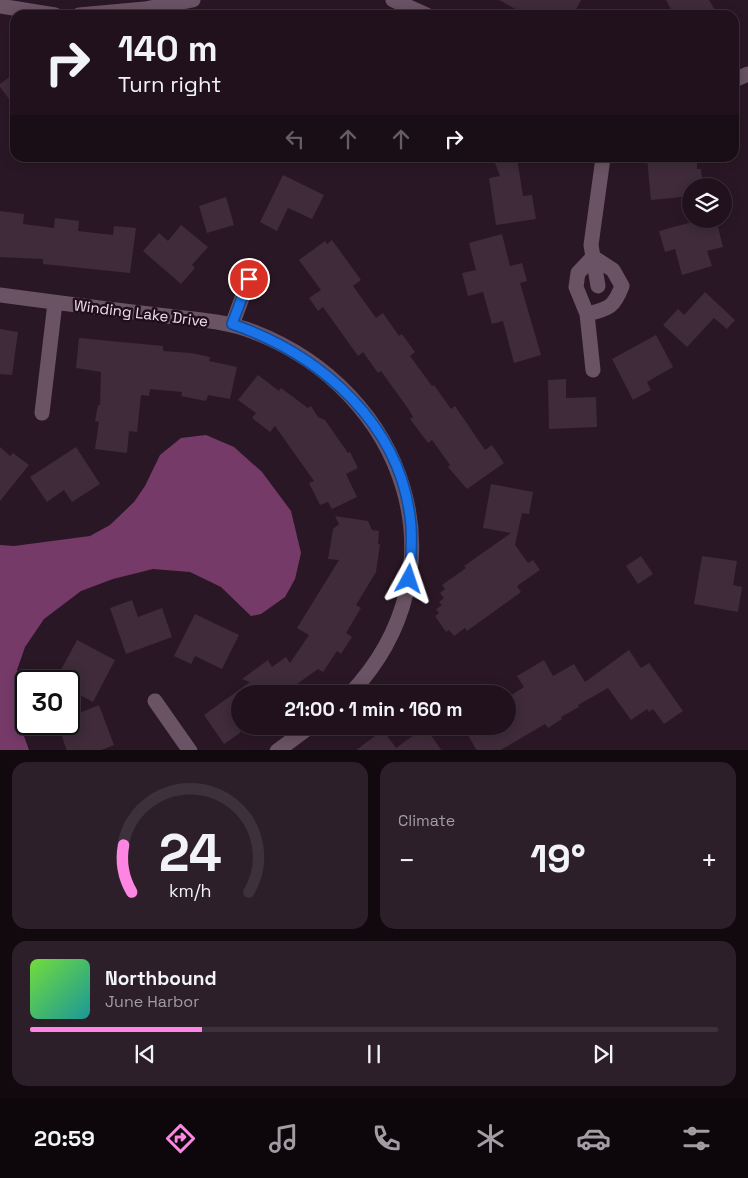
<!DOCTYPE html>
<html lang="en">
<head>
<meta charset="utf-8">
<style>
	:root { --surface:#20111c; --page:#2d1f29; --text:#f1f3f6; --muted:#a29da3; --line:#3d313b; --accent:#fd86e2 }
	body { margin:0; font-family:"Space Grotesk",sans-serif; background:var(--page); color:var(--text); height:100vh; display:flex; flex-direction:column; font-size:19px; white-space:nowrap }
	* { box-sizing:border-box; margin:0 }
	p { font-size:16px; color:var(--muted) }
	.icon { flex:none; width:28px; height:28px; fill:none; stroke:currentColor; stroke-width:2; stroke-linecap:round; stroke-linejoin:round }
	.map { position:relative; height:750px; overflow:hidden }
	.drawer { display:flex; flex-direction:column; gap:12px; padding:12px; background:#12090f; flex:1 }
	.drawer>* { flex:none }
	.top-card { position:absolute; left:10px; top:10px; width:729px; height:152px; border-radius:15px; box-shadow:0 2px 12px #0003,0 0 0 1px var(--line); background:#20111c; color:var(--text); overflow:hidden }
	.fabs { position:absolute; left:682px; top:178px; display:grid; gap:10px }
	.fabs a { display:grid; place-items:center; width:50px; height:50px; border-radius:50%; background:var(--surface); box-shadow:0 2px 12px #0003,0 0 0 1px var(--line); font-size:25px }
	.speed { position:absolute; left:15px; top:670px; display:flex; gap:10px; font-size:25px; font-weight:700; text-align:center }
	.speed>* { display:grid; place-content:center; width:65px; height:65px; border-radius:50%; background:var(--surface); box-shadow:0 2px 12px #0003,0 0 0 1px var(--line); line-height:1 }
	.speed .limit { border:2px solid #111; border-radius:8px; background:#fff; color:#111 }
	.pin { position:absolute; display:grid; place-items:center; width:42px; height:42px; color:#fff; margin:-21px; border:2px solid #fff; border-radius:50%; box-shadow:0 1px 5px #0007 }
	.me { position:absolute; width:55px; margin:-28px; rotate:5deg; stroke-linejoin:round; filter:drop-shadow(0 0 4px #0008) }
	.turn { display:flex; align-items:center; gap:18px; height:105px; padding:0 25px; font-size:22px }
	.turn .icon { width:65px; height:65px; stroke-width:2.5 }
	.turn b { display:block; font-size:35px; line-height:42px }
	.lanes { display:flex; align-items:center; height:48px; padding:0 25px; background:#0003; justify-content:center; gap:25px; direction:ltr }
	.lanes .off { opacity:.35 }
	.big { font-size:38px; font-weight:600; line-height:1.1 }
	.drawer .tile { flex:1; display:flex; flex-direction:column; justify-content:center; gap:8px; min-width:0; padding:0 18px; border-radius:15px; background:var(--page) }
	.drawer .dial { align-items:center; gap:0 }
	.dial svg { height:130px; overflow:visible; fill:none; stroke:var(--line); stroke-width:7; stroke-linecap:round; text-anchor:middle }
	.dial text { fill:var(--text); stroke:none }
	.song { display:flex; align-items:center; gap:15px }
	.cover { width:60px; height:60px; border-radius:8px; background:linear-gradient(135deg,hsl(100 70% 55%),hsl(180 70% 35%)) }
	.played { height:5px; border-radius:2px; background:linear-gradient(90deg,var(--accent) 25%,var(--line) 25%) }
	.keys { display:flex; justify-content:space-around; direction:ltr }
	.heat { display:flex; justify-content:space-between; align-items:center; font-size:28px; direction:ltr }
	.drawer .tiles { flex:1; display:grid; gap:12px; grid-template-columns:1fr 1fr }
	.tile:last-child { grid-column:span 2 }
	.trip { position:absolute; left:231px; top:685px; width:285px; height:50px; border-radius:25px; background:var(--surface); box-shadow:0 2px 12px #0003,0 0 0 1px var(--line); font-weight:600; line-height:50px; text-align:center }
	.menu { display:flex; height:80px; justify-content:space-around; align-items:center; background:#0d070b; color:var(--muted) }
	.menu .icon { width:35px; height:35px }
	.menu .current { color:var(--accent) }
	.menu b { font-size:22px; color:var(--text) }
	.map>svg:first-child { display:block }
	.water { fill:#763a69 }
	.building { fill:#3f2b3a }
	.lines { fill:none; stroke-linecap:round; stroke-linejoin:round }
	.minor { stroke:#6a5364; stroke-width:15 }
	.route-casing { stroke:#114b97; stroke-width:12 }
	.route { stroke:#1a73e8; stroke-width:9 }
	.labels { text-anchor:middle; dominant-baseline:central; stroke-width:5; stroke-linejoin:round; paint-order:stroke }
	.street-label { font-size:15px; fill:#efe1eb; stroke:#200e1c }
</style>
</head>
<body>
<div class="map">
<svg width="748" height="751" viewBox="0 0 748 751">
	<rect width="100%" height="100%" fill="#2a1725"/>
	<path class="water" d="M206 435 234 447 262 472 291 511 301 553 295 579 285 597 261 614 251 616 221 587 190 572 153 569 113 579 81 591 44 619 25 647 17 670 20 725 29 750H0V545L14 546 90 536 110 525 134 502 145 486 160 455 181 438Z"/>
	<path class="building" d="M499 0H581L573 15H526Z
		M666 0H709L718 15H674Z
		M15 73V107L0 87V84Z
		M493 158H517L523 196 532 195 536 219 496 225 489 178 500 176Z
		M647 158H697V169H701L703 186H691V196L651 200Z
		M283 175 324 195 312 219 288 208 277 231 260 222Z
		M226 197 234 225 207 233 199 206Z
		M0 211 24 214 23 224 54 228 55 218 79 221 78 231 113 235 114 226 136 228 130 273 43 264V259L0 257Z
		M703 219H716L723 247 707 251 712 266 682 275 675 249 665 252 659 231Z
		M181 225 208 247 192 265 195 268 181 284 143 251 159 233 168 241Z
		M502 234 510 266 522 263 527 281 520 283 541 355 514 363 503 321 492 324 483 292 468 296 462 273 476 270 469 243Z
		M332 240 361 280 353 286 376 318 383 313 399 336 402 334 415 352 410 356 432 386 434 385 451 409 455 406 485 450 492 445 504 463 467 489 448 467 450 465 432 440 428 443 410 419 413 417 409 410 381 371 378 373 363 352 358 356 323 307 318 311 309 298 321 290 299 260 325 241 327 244Z
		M705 292 735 320 727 329 714 318 687 347 663 325 678 309 684 315Z
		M0 329 18 332 12 375 0 374Z
		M656 335 673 367 647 382 651 390 633 400 612 359Z
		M79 338 163 346V351L191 353 210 357 209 361 237 367 230 399 208 395 206 401 181 396 182 392 150 389 149 396 141 395 137 432 129 431 127 453 95 449 99 422 95 421 98 405H100L101 372 76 368Z
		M258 375 279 391 281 388 308 408 311 406 318 417 325 420 348 453 350 452 358 468 346 474 357 497 332 509 328 502 320 505 309 483 314 481 275 426 270 432 252 418 256 413 238 400Z
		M566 379V398L596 397 597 427 549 429 548 380Z
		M0 447 10 456 13 453 29 465 0 501Z
		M76 447 100 484 72 502 64 490 47 502 30 477Z
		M491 484 533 492 529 514 522 513 515 545 528 563 533 560 540 570 517 586 521 592 467 631 465 628 454 636 449 630 446 632 435 616 439 613 436 609 442 605 439 602 444 598 440 593 445 589 442 585 466 568 464 566 511 533 483 528Z
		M335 516 368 521 372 530 379 531 378 544H380L376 572 356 605 361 608 346 633 352 637 341 654 337 651 323 672 318 669 283 694H240V733L224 744 204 715 250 682 242 679 268 660 272 667 286 657 290 663 309 635 297 628 339 560 328 559 333 529 339 524Z
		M641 556 653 574 638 584 626 566Z
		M702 556 737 561 733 585 742 587 738 612 694 604Z
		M132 600 138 617 162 608 172 637 126 654 110 608Z
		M195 614 239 635 222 669 195 656 191 664 174 656Z
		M77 640 115 660 93 702 69 689V681H55Z
		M629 650 641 668 649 663 683 711 664 724 653 709 649 712 647 709 631 720 608 688 578 705 579 707 561 717 562 719 548 728 545 724 499 751H477L463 726H508V697L524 687 517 676 544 660 553 676 574 664 585 682Z
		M99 705 114 745 99 751H67L61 734 69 724V717Z
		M425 727 442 751H355L383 730 396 748Z"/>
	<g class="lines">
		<path class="minor" d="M393 0 427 15
			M0 6 55 15
			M79 15 145 9 193 0
			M734 80 748 74
			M598 286 591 245 603 158
			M0 295C52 302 105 309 158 315 190 319 224 320 254 332 406 391 468 569 350 694
			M587 314C609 309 614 307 622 286L613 270 593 257 578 273 576 287 587 314 593 370
			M232 325 249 279
			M42 413 55 303
			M155 701 190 751
			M277 751 311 726"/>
	</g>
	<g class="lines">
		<g class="route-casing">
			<path id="route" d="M249 279 232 324C322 355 403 426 411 526 412 544 411 562 409 579"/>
		</g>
		<use href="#route" class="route"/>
	</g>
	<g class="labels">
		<g class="street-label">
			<text transform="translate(141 313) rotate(7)">Winding Lake Drive</text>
		</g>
	</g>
</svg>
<div class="fabs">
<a><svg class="icon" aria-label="layers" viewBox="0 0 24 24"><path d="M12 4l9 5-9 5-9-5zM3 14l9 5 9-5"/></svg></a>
</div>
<div class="speed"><div class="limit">30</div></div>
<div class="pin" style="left:249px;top:279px;background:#d93025"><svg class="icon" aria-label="arrive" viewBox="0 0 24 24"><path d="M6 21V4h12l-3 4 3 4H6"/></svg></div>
<svg class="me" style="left:409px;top:579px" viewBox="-20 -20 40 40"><path d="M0-17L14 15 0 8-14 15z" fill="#1a73e8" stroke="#fff" stroke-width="4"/></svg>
<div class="trip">21:00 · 1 min · 160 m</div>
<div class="top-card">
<div class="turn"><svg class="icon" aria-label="right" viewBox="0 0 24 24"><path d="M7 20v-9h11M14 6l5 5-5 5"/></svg><div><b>140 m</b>Turn right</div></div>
<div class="lanes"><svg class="icon off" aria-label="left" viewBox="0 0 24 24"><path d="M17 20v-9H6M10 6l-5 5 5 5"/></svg><svg class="icon off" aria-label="ahead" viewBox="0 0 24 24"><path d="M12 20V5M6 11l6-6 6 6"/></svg><svg class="icon off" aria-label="ahead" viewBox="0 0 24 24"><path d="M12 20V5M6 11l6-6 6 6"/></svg><svg class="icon" aria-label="right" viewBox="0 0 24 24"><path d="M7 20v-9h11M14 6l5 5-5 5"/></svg></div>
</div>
</div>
<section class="drawer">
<div class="tiles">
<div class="tile dial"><svg viewBox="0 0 100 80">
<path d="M14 69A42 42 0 1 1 86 69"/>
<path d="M14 69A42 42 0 0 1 9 40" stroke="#fd86e2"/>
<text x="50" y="56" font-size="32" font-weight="700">24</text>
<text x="50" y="72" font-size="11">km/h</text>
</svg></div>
<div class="tile"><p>Climate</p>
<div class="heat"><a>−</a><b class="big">19°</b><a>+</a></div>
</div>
<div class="tile">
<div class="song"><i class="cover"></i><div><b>Northbound</b><p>June Harbor</p></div></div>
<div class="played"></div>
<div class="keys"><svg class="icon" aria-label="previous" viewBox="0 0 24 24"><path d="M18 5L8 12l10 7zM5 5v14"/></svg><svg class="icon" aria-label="pause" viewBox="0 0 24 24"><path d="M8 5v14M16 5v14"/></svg><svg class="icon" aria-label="next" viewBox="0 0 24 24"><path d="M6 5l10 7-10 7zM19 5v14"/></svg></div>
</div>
</div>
</section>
<nav class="menu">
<b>20:59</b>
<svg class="icon current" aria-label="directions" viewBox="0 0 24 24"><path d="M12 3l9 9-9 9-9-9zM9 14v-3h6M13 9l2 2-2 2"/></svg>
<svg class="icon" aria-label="music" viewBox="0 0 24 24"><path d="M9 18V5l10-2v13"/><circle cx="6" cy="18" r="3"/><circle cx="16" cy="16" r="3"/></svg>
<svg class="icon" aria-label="phone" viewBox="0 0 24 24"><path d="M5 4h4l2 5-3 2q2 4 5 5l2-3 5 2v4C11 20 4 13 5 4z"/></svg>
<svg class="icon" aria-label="climate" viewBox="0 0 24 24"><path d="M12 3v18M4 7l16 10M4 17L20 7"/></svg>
<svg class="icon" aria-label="car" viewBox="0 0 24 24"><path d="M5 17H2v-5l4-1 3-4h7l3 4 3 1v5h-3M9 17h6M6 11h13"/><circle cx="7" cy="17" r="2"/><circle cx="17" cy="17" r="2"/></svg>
<svg class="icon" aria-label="filters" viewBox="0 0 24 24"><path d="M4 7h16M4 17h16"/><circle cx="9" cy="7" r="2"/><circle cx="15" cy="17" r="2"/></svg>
</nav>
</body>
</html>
